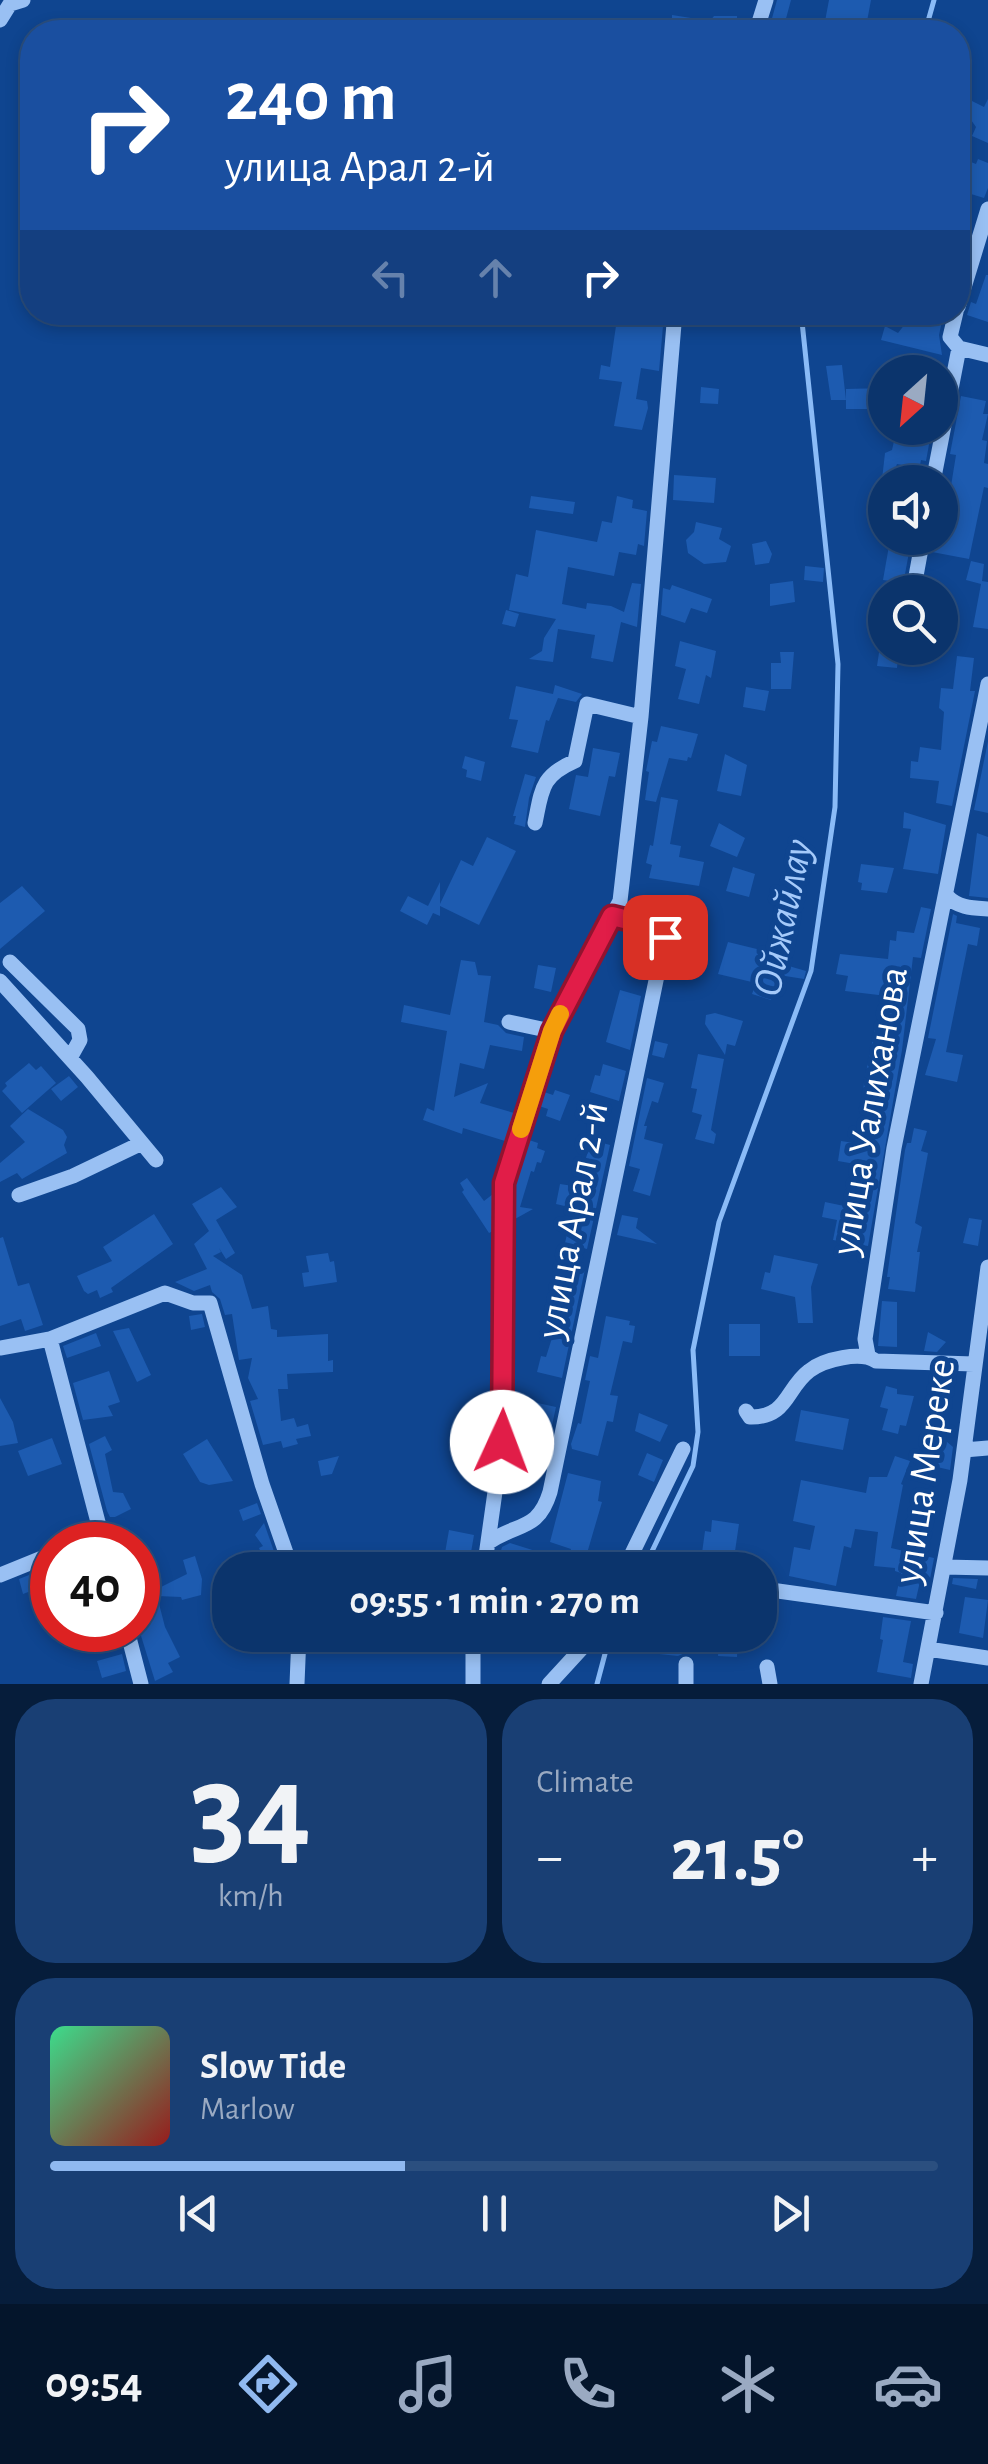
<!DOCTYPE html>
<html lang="en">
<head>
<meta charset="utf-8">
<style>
	:root { --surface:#0b346c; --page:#193f74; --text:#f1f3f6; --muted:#9aaac2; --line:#2b4f7f; --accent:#90b9f0 }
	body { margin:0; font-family:"Alegreya Sans",sans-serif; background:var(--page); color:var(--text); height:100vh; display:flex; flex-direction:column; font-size:38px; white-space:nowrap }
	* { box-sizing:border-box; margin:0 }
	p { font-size:32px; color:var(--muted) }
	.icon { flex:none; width:55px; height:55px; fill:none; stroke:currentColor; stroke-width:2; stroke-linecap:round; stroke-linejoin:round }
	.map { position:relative; height:1684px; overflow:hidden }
	.side { display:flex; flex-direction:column; gap:15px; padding:15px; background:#061d3b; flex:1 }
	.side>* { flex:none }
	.banner { position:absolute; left:20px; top:20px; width:950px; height:305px; border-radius:40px; box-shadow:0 5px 15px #0003,0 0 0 2px var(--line); background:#1a4fa0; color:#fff; overflow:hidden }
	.needle { width:65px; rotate:207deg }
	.controls { position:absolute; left:868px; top:355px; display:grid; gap:20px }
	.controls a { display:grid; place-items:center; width:90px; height:90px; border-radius:50%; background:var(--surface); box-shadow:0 5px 15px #0003,0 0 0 2px var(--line); font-size:50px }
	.speed { position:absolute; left:30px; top:1522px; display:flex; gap:20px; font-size:50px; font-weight:700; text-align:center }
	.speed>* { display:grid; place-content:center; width:130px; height:130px; border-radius:50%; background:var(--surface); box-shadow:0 5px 15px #0003,0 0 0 2px var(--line); line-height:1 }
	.speed .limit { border:15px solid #d22; background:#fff; color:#111 }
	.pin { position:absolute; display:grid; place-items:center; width:85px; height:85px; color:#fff; margin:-42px; border-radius:20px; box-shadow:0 5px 15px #0006 }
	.me { position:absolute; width:110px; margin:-55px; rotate:2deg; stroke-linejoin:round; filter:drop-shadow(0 0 8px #0008) }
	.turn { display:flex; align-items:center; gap:35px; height:210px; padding:0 40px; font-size:45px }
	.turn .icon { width:130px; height:130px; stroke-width:2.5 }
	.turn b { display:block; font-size:70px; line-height:85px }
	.lanes { display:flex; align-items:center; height:95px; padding:0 40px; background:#0003; justify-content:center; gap:50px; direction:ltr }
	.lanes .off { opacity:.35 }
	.big { font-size:75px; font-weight:600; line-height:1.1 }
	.side .widget { flex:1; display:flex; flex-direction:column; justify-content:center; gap:15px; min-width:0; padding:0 35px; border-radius:40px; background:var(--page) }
	.side .dial { align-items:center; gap:0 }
	.dial b { font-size:130px; line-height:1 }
	.song { display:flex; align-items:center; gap:30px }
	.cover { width:120px; height:120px; border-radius:15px; background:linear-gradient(135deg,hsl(150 70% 55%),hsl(0 70% 35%)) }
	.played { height:10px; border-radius:5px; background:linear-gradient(90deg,var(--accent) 40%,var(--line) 40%) }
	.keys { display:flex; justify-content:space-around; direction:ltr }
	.heat { display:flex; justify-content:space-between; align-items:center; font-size:55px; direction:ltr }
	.side .tiles { flex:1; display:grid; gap:15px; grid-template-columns:1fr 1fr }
	.widget:last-child { grid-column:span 2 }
	.trip { position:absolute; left:212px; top:1552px; width:565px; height:100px; border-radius:40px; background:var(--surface); box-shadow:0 5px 15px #0003,0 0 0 2px var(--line); font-weight:600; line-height:100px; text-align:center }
	.dock { display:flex; height:160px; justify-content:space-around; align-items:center; background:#04152b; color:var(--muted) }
	.dock .icon { width:70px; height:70px }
	.dock .selected { color:var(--accent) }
	.dock b { font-size:45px; color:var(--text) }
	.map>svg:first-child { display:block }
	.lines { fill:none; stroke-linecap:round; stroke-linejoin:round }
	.stream { stroke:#8abbf7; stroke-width:5 }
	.building { fill:#1d5bb0 }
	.minor { stroke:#99c0f3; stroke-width:15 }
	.route-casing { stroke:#92132f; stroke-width:25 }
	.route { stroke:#e11d48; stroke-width:18 }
	.slow { stroke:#f59e0b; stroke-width:18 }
	.labels { text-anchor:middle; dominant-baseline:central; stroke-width:10; stroke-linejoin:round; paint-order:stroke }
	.street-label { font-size:40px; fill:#fff; stroke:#0f4590 }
	.water-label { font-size:42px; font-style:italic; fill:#a5cafa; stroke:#0f4590 }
</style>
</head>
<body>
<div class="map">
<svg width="988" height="1684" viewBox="0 0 988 1684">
	<rect width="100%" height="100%" fill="#0f4590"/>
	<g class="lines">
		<path class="stream" d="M925 32 934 0
			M643 1570 693 1466 698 1432 693 1350 719 1222 811 971 835 807 838 664 801 312
			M597 1684 610 1635"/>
	</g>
	<path class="building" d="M777 0H791L784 26 771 22Z
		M829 0H871L865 32H823Z
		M672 15 710 21 714 16H737V32H672Z
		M988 99V143L972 136 976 127 969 117 970 100 984 107Z
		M958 157 976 164 978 159 988 163V188L984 198 958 190Z
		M986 275H988V322L967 315 971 302 976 304Z
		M618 312H654L652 326H663L659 371 641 368 636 399 647 401 648 408 642 430 614 426 622 382 599 379 601 365 610 367Z
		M908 312H944L939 335 942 355 881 340 885 326 898 333 909 319Z
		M842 365 846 400H831L826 366Z
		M701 387 719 389 718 404 700 403Z
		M885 388 867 399V409H846V389Z
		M961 396 986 401 983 414H988L982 440 987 441 984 463 988 464V488L984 487 969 559 932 552 934 538H940V491L950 492 956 455 950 454Z
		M897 428H932L926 461 921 460 917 482H899L902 465 897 464 890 482H885L884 498 880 497 885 453 892 450Z
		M674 475 716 478 714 503 673 500Z
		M531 496 575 502 573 514 529 508Z
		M617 496 633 500 632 508 647 511 644 546 638 544 636 555 619 552 614 576 568 567 562 604 586 609 587 603 611 606 624 612 632 583 641 584 637 627 621 622 613 662 591 658 595 635 558 629 553 662 529 659 542 651 544 638 556 619 509 610 516 574 528 577 536 530 597 542 602 521 612 523Z
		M696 522 722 528 719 539 731 546 726 562 704 564 688 553 686 540 694 532Z
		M890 540 906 543V547H910L905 574 906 592H892L890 581 883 580Z
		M766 541 772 554 769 563 755 565 752 544Z
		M971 561 984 564 982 581 988 582V629L973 627 981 584 966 580Z
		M805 566 824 568 823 582 804 580Z
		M793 581 795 602 770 606V584Z
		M672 585 712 599 707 613 691 608 685 623 661 615 663 588 670 590Z
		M506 610 519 614 515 627 502 624Z
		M680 641 716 651 711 678 706 675 699 704 678 699 686 669 675 666Z
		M880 646 899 648 897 668 877 666Z
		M780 652H794L791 689H771V663H781Z
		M957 656 974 658 970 691H975L952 806 936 803 939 781 910 778 911 761 918 762 920 747 941 750 944 712 939 708 941 688 953 689Z
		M555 685 582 694 576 702 558 698 549 721 546 720 538 753 511 747 518 720 509 719 516 686 553 694Z
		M746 687 769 691 765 711 743 707Z
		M661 726 698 734 691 758 688 757 687 761 669 758 656 802 645 800 649 772 646 771 652 741 657 742Z
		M988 741V813L974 810Z
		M593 748 620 753 615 777 609 776 600 816 569 809 576 775 588 777Z
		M725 754 747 765 741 796 717 791Z
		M465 756 485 762 481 781 466 777 467 770 462 768Z
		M525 774 536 777 529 798 525 827 514 824 516 816H513Z
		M661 797 678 800 670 844 681 846 679 857 704 862 699 886 649 878 652 865 646 863 650 845 653 846Z
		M904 812 946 825 938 874 903 869 911 829 903 828Z
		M719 823 745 838 737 857 710 846Z
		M977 833 988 837V898L969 896Z
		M487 837 516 851 479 925 440 906V916L433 913 427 925 400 911 408 896 428 906 440 882V904L461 860 473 866Z
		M861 864 894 868 887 893 861 890 862 883 858 882Z
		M733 867 755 874 749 897 726 891Z
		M22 886 45 911 0 949V903Z
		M921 907 931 909 921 958 913 957 902 1050 868 1246 833 1240 837 1220 822 1217 825 1202 854 1208 861 1165 838 1161 841 1141 867 1145 873 1108 862 1105 864 1082 876 1024 881 1025 887 996 845 991 848 976 836 974 840 954 888 959 890 940 896 941 897 931 914 933Z
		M953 914 957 916 956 923 980 928 977 946 968 944 946 1052 963 1055 957 1082 925 1075 936 1039 928 1038Z
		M728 942 765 951 764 955 776 959 775 962 806 971 804 979 779 975 771 1000 752 994 756 983 718 974Z
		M675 946 694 952 690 967 671 962Z
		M461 960 475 962 478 975 491 976 484 1022 498 1025 506 1033 524 1037 522 1051 490 1045 484 1069 460 1063 454 1097 488 1083 480 1103 514 1113 505 1141 463 1128 462 1134 423 1120 427 1108 434 1111 447 1031 401 1022 404 1005 450 1015Z
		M538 965 556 968 551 992 534 988Z
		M620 990 641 996 630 1050 606 1042Z
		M715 1013 743 1021 735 1046 727 1044 725 1055 705 1024 706 1015Z
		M655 1041 668 1044 664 1058 652 1055Z
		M698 1054 724 1059 711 1130 716 1134 714 1144 695 1139 702 1115 692 1112 697 1089 691 1088Z
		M29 1063 36 1070 41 1066 56 1083 22 1113 2 1091 7 1086 5 1083Z
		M603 1064 626 1071 619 1101 590 1092 595 1075 600 1076Z
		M69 1076 78 1087 61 1101 51 1089Z
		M647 1078 664 1083 658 1103 652 1101 644 1126H647L644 1139 663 1144 650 1196 633 1191 640 1169 629 1166Z
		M555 1090 570 1095 560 1121 546 1116 548 1109 539 1106 544 1092 553 1095Z
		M28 1109 63 1130 67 1137 64 1145 67 1153 22 1179 17 1173 0 1182V1163L25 1142 10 1126Z
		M914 1128 927 1131 921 1151 928 1153 915 1223 922 1227 917 1252H920L915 1292 888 1289 890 1277H887L905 1150 907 1143H911Z
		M529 1140 538 1143 537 1148 545 1151 541 1163 537 1162 534 1172 531 1171 520 1207 533 1209 515 1219V1185Z
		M592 1140 610 1145 587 1249 565 1243 573 1208 556 1204 560 1184 573 1186 574 1183 577 1184Z
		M467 1178 484 1201 493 1194V1231L489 1233 462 1192 464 1190 460 1183Z
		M221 1187 237 1207 216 1220 235 1253 226 1259 219 1248 221 1252 213 1256 242 1275 252 1309 268 1306 271 1329 277 1330V1337L328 1334V1361L333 1360V1372L287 1374 288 1389H278L281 1421 294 1418 297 1427 308 1424 311 1436 296 1439 298 1444 283 1448 281 1441 263 1445 250 1401 258 1399 248 1378 252 1358 239 1360 232 1314 225 1315 220 1299 212 1292 210 1285 194 1291 175 1282 207 1269 194 1244 209 1231 192 1204Z
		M154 1214 173 1244 111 1288 113 1292 100 1298 97 1290 88 1294 84 1291 77 1276 112 1261 103 1247Z
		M622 1215 638 1218 636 1228 657 1244 617 1235Z
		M969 1218 982 1220 978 1246 963 1243Z
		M3 1237 18 1286 29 1283 43 1325 25 1331 21 1319 0 1326V1238Z
		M328 1253 330 1262 334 1261 337 1282 304 1287 302 1273 309 1272 306 1256Z
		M774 1255 818 1264 811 1287 813 1323H798L795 1297 761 1289 765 1272 770 1273Z
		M571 1266 585 1269 562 1378 537 1372 541 1356 546 1357 557 1322 549 1315 552 1300 562 1298Z
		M882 1301 897 1302V1347L878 1346Z
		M202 1314 205 1327 191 1330 189 1316Z
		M606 1316 630 1321 629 1325 635 1326 632 1343 623 1341 610 1395 618 1396 613 1422 607 1421 598 1456 572 1449 571 1444 578 1423 581 1424 590 1381 585 1380 590 1356 598 1358Z
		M729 1324H760V1356H729Z
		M129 1328 151 1375 137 1382 113 1331Z
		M928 1332 946 1342 937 1352 924 1351Z
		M96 1333 101 1346 67 1358 63 1346Z
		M109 1371 120 1402 108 1406 113 1416 83 1420 73 1383Z
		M886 1386 897 1389V1394L914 1396 906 1426 900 1425 898 1434 882 1430 888 1409 880 1407Z
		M0 1398 13 1422 18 1443 0 1446Z
		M533 1402 556 1407 551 1430 532 1425Z
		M801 1410 849 1419 843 1450 795 1441Z
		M639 1413 668 1425 660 1442 635 1431Z
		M932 1435 940 1436 953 1447 950 1470 924 1464Z
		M105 1436 112 1450 105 1454 113 1492 123 1493 131 1509 115 1517H110L107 1511 89 1444Z
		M52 1438 62 1464 28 1476 18 1451Z
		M207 1439 221 1461 233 1481 209 1485 200 1482 183 1454Z
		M647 1453 663 1460 654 1482 638 1475Z
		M339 1456 332 1474 321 1476 318 1461Z
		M895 1456 910 1461 901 1484 903 1485 891 1548 934 1558 930 1579 921 1577 916 1599 896 1596 901 1573 895 1571V1568L874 1566 878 1532 855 1529 851 1548 844 1546 836 1586 789 1576 794 1547 810 1550 815 1526 793 1521 801 1480 866 1493 869 1477H887Z
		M568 1473 601 1481 598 1501 602 1502 588 1550 610 1557 606 1570H564L571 1549 550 1542Z
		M257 1503 261 1514 243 1521 239 1510Z
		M712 1520 739 1524 734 1558 702 1553 705 1531 711 1532Z
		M264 1523 276 1557 265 1562 259 1548 263 1546 255 1535Z
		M449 1530 474 1535 468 1570H442Z
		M510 1543 542 1553 537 1570 498 1561 502 1547Z
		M195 1556 202 1579 201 1595 182 1600 181 1597 157 1596 165 1627 180 1657 168 1663 173 1672 155 1681 138 1626V1579L149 1576 153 1591 187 1574 183 1560Z
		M52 1566V1583L23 1594 19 1579Z
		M953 1578 978 1579 976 1589 952 1584Z
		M965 1597 988 1600 983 1638 959 1633Z
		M230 1602V1641L214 1610Z
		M883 1617 911 1621 903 1662 913 1664 911 1678 877 1672 883 1640 880 1639Z
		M542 1635H579L568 1646Z
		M662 1635H687L685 1653 678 1656 659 1654Z
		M719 1635H738L737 1657 718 1656Z
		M122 1654 126 1671 102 1678 97 1661Z"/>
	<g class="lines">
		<path class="minor" d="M0 20 10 4 23 0
			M756 32 766 0
			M958 307 988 209
			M956 312 950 337 959 348
			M959 348 988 355
			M933 482 959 348
			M916 576 923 538
			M535 823C542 789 541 776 575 761L587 704 641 717
			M947 896C958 908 973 908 988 909
			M10 962 78 1029 80 1040 70 1058
			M0 981 87 1077 156 1160
			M509 1022 551 1031
			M19 1195 73 1176 142 1143
			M50 1339 104 1545
			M0 1348 50 1339 165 1293 193 1303H210L262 1484 292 1570
			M868 1355 865 1339 894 1148 988 684
			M746 1411 750 1417C788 1418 786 1388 809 1371 824 1359 861 1351 876 1361L974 1364
			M964 1450 988 1448
			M489 1542C519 1522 538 1531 550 1492L665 937 661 928 612 916
			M74 1545 102 1536
			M945 1567 988 1568
			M484 1570 505 1421 504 1183 551 1031 620 901 641 717 675 312
			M624 1570 683 1449
			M0 1575 52 1554
			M778 1591 936 1613
			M127 1630 141 1684
			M928 1649 988 1658
			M767 1667 770 1684
			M297 1684 299 1635
			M473 1684V1635
			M549 1684 594 1635
			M686 1684V1664
			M921 1684 960 1480 988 1267"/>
	</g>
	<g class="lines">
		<g class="route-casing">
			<path id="route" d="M502 1442 504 1183 552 1031 612 916 661 928 665 937"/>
		</g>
		<use href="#route" class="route"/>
		<path class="slow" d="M521 1129 552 1031 560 1014"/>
	</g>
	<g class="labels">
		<g class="street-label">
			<text transform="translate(870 1111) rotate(-80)">улица Уалиханова</text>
			<text transform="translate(573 1220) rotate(-79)">улица Арал 2-й</text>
			<text transform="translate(925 1471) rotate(-81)">улица Мереке</text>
		</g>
		<g class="water-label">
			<text transform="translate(783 918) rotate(-78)">Ойжайлау</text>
		</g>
	</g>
</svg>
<div class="controls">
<a><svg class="needle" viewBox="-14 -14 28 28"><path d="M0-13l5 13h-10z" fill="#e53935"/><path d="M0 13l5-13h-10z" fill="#9aaac2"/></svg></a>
<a><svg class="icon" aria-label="sound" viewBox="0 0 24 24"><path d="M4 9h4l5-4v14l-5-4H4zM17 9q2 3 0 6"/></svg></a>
<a><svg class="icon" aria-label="search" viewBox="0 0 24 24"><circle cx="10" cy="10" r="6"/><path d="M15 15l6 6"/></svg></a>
</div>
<div class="speed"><div class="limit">40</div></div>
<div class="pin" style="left:665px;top:937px;background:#d93025"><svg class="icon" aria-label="arrive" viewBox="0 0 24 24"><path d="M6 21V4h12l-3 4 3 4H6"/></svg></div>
<svg class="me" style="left:502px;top:1442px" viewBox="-20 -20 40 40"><circle r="19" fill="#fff"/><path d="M0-13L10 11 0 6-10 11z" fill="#e11d48"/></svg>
<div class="trip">09:55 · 1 min · 270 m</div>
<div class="banner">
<div class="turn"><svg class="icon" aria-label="right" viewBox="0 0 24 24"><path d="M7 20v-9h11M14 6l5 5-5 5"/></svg><div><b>240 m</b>улица Арал 2-й</div></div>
<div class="lanes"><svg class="icon off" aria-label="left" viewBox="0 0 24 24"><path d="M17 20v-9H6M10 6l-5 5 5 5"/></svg><svg class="icon off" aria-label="ahead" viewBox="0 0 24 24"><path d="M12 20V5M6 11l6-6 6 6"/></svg><svg class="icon" aria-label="right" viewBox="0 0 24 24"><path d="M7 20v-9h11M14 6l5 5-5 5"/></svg></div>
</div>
</div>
<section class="side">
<div class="tiles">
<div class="widget dial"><b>34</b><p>km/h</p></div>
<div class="widget"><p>Climate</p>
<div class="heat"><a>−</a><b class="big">21.5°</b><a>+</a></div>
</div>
<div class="widget">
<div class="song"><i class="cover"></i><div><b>Slow Tide</b><p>Marlow</p></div></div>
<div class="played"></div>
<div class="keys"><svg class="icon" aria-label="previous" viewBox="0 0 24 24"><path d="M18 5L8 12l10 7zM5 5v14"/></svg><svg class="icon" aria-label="pause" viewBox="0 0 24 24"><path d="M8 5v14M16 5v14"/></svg><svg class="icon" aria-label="next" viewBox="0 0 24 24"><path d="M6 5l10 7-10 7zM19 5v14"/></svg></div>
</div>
</div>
</section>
<nav class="dock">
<b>09:54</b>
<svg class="icon selected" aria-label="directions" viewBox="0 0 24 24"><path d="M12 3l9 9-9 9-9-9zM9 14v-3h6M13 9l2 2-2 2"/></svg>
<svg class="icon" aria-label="music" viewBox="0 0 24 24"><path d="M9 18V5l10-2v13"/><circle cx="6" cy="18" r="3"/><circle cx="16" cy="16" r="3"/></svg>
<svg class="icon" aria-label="phone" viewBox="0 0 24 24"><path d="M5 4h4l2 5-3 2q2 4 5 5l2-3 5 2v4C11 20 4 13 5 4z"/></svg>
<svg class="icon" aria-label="climate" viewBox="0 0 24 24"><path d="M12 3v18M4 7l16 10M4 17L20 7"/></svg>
<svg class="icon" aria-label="car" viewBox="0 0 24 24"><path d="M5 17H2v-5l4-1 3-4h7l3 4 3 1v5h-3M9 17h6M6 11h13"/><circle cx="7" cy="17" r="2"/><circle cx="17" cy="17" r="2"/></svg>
</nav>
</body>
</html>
